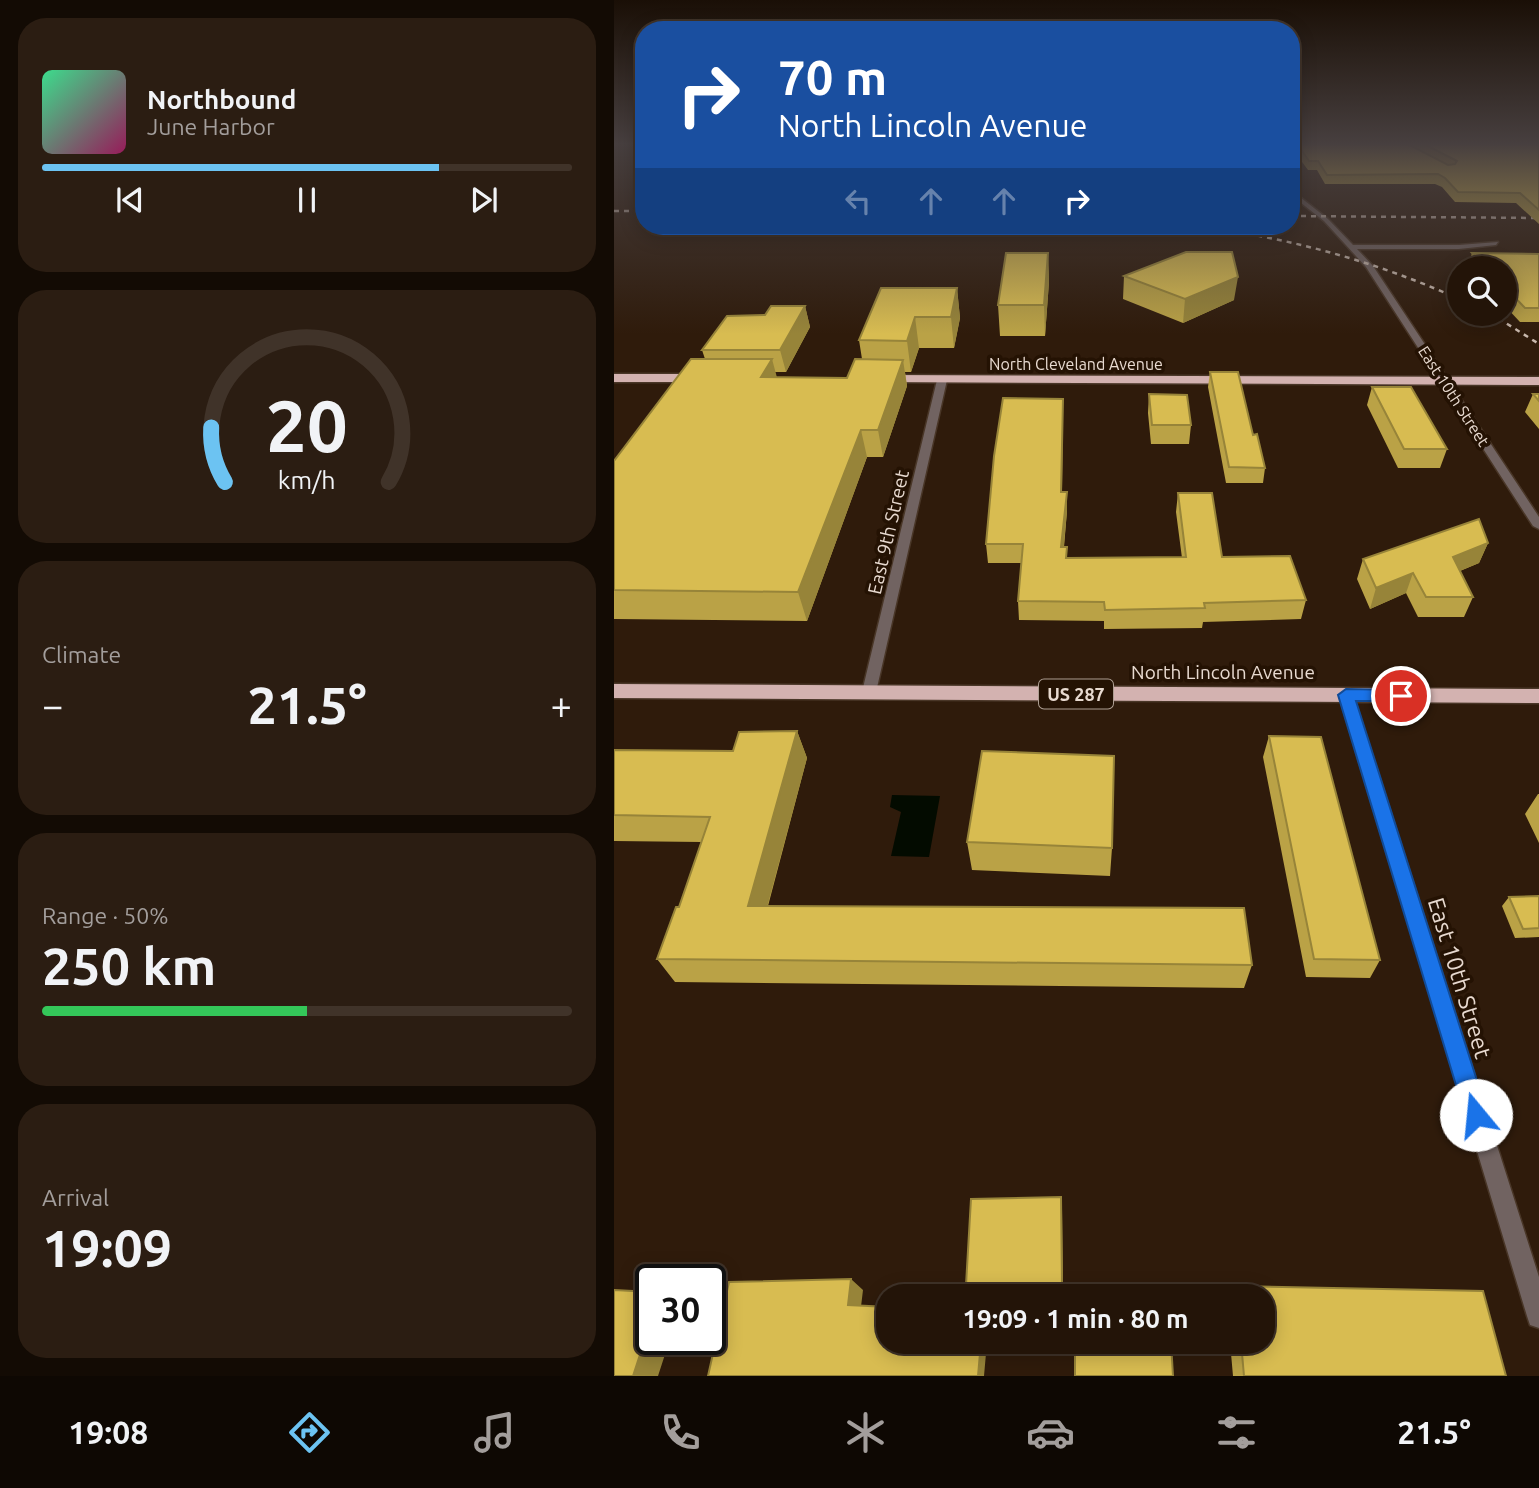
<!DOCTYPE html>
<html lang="en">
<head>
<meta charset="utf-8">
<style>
	:root { --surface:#231408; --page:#2b1d12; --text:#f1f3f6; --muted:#a39e9c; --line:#403329; --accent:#6cc3f2 }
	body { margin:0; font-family:Ubuntu,sans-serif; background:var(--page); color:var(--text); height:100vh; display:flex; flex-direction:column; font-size:26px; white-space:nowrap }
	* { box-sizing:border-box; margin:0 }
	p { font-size:23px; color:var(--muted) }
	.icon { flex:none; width:38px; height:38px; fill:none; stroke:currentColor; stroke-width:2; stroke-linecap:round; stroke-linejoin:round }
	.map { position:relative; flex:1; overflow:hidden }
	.drawer { display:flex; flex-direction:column; gap:18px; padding:18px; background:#130b04; width:614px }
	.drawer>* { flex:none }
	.guide { position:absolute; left:21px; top:21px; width:665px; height:214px; border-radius:28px; box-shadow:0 4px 18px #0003,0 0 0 2px var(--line); background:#1a4fa0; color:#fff; overflow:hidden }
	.buttons { position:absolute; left:833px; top:256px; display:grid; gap:14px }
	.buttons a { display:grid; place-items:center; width:70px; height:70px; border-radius:50%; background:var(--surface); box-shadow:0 4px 18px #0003,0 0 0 2px var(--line); font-size:35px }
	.speed { position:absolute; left:21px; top:1264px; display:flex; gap:14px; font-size:35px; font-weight:700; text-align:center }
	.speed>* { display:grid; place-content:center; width:91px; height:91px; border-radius:50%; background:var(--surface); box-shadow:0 4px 18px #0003,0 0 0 2px var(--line); line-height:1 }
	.speed .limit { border:4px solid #111; border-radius:10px; background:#fff; color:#111 }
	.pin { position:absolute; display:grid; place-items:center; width:60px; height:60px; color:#fff; margin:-30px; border:4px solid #fff; border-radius:50%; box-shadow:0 2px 7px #0007 }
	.me { position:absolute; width:77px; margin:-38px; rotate:343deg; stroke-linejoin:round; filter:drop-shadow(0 0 5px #0008) }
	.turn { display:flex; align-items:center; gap:24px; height:147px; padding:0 28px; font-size:32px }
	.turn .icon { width:91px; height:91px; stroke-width:2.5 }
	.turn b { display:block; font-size:49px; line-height:60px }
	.lanes { display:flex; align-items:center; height:66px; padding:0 28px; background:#0003; justify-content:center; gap:35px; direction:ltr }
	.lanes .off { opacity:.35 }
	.big { font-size:52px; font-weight:700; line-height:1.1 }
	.drawer .tile { flex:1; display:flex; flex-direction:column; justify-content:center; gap:10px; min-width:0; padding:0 24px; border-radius:28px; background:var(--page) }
	.drawer .dial { align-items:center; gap:0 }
	.dial svg { height:182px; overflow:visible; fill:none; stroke:var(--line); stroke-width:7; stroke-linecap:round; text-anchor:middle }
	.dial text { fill:var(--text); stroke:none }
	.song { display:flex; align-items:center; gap:21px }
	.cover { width:84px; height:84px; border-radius:10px; background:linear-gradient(135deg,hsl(150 70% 55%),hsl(330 70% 35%)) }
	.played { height:7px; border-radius:4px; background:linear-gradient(90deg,var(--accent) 75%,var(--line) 75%) }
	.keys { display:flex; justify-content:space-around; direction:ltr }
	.heat { display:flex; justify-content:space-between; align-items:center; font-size:38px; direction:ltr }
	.charge { height:10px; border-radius:5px; background:linear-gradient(90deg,#34c759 50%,var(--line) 0) }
	.trip { position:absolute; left:262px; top:1284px; width:399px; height:70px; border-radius:28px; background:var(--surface); box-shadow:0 4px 18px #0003,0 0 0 2px var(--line); font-weight:700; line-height:70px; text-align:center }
	.menu { display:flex; height:112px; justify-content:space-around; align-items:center; background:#0e0803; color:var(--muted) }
	.menu .icon { width:49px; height:49px }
	.menu .current { color:var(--accent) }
	.menu b { font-size:32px; color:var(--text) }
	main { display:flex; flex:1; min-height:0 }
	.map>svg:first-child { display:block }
	.water { fill:#030b00 }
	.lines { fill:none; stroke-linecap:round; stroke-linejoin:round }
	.minor-casing { stroke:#493627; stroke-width:3 }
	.trunk-casing { stroke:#493627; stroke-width:3 }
	.minor { fill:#716361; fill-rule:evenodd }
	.trunk { fill:#d3b2b0; fill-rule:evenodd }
	.rail { stroke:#c8b8ad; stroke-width:2.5; stroke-dasharray:5 5; stroke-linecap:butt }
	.wall { fill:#baa246 }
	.shaded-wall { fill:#978439 }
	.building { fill:#d8bc51; stroke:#978439; stroke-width:2 }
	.route { fill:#1a73e8; stroke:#114b97; stroke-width:2 }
	.labels { text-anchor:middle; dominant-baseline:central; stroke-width:7; stroke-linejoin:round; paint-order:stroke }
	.far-street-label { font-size:16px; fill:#e8dad0; stroke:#241203 }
	.shield { fill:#241203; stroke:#ad9e92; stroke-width:2 }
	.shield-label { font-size:18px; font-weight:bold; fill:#e8dad0 }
	.street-label { font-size:19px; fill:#e8dad0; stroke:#241203 }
	.near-street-label { font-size:23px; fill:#e8dad0; stroke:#241203 }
</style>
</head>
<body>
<main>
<section class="drawer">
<div class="tile">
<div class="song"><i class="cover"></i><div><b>Northbound</b><p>June Harbor</p></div></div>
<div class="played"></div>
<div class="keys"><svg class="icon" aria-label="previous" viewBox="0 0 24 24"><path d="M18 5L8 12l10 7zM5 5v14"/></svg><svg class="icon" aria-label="pause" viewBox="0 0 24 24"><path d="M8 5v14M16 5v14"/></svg><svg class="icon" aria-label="next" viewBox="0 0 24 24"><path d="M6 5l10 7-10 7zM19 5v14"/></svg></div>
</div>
<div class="tile dial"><svg viewBox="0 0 100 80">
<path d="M14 69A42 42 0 1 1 86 69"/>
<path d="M14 69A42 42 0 0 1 8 45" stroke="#6cc3f2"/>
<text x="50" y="56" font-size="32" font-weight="700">20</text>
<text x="50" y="72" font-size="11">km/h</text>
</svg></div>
<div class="tile"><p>Climate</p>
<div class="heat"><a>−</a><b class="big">21.5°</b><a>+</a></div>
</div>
<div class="tile"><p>Range · 50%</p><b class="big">250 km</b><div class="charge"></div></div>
<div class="tile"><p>Arrival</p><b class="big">19:09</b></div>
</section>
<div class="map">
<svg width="925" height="1376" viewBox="0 0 925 1376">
	<rect width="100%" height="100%" fill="#2f1b0b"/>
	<path class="water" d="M278 795 326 796 315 857 277 856 287 812 276 807Z"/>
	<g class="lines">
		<g class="minor-casing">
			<path id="minor" d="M677 190 714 219 739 245H845L884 242 882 245 845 249H743L759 266 925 517V529L919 526 752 267 710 221 677 195Z
				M328 377 333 380 262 692 255 697 248 692 323 380Z
				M732 690 739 695 925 1277V1328L916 1325 913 1316 725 695Z"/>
		</g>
		<g class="trunk-casing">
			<path id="trunk" d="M0 374H87L93 378 87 382H0Z
				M268 375 925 377V385L264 382V376Z
				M0 684 925 689V703L0 698Z"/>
		</g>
		<use href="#minor" class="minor"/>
		<use href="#trunk" class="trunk"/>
		<path class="rail" d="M0 211H30
			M677 216 925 218
			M584 226C675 238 761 261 845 299
			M876 313 925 344"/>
	</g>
	<path class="wall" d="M677 142H925V224L902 203 841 202 828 187 821 184H711L703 170H694L677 147Z
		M434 253 435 282 431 336H386L384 305Z
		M858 253 925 254V322H906L891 306V268H855L854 267Z
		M510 276 620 300 569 323 509 299Z
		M343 288 346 318 340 348H305L297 372H291L293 386 269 457H253L193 621 0 619V461L91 359 88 350 151 315 191 306 196 327 172 372H161L162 377 233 378 248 359 245 340Z
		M596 372 639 435 651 468 649 483H612L594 387Z
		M758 387 833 449 826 468H784L753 405Z
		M535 394 577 425 575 444H537L534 413Z
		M919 394H925V429L911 412Z
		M449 416 448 492 453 511 450 547 453 558H568L562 512 564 493 608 557 692 600 687 619 589 622 588 628 490 629V621L405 620 404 601 407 563H374L372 544Z
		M874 543 865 563 846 571 859 597 850 617H804L792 593 756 609 743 579 749 559Z
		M183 731 193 758 154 906 638 965 630 988 61 982 43 959 65 907 87 842 0 841V750L119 751Z
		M655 736 766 960 756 978 692 977 649 757Z
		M924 794H925V843L911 814Z
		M353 842 498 848 496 876 358 870Z
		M925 896V937L901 938 888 906 895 897Z
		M448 1209 449 1292 356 1294 352 1285Z
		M622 1286 892 1376H619L616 1342H649V1297H614Z"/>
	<path class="shaded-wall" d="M434 253 435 282 431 336 430 305Z
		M624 277 620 300 569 323 571 299Z
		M343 288 346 318 340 348 337 317Z
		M191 306 196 327 172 372 166 350Z
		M301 317 305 348 297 372 293 341Z
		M158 359 165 385 147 377Z
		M289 360 293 386 269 457 264 430Z
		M247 430 253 457 193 621 184 592Z
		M453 492V511L448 566 447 547Z
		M874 543 865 563 831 577 839 557Z
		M799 573 792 593 756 609 762 588Z
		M183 731 193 758 147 930 134 906Z
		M237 1279 249 1290 246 1315 234 1305Z
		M37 1321V1339H56L44 1376H19Z
		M367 1342H373L370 1376H364Z"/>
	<path class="building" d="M682 142H790L834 165 841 164 843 161 806 142H925V210L906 193 844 192 831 178 824 174 713 175 704 161H695Z
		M572 252H618L624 277 571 299 510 276Z
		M392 253H434L430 305H384Z
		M858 253 925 254V308H911L891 287V268H872Z
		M267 288H343L337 317H301L293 341 245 340Z
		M157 306H191L166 350H88L113 316 151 315Z
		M77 359H158L147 377 233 378 241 359 289 360 264 430H247L184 592 0 590V461Z
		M596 372H624L639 435 643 434 651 468 615 467Z
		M758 387H797L833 449H790Z
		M535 394 573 395 577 425H538Z
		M919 394H925V401Z
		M389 398 449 399 447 492H453L447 547H453L452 558 572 557 564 493H598L608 557 676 556 692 600 590 603 591 608 491 610 490 602 404 601 409 544H372L380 456Z
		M865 519 874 543 839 557 859 597H812L799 573 762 588 749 559Z
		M183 731 134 906 630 908 638 965 43 959 62 907H65L96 817 0 815V750L119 751 125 732Z
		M655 736 707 737 766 960 700 959Z
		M368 751 500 756 498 848 353 842Z
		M925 896V928L909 929 895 897Z
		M447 1197 448 1283 352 1285 357 1199Z
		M237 1279 234 1305 275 1307V1342H367L364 1376H94L115 1282Z
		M622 1286 869 1291 892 1376H630L627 1342H649V1297H623Z
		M0 1290 37 1292V1321L19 1376H0Z
		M461 1342H557L559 1376H461Z"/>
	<linearGradient id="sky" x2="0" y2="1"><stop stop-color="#1a0f06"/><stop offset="0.43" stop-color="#473f3f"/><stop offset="1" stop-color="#473f3f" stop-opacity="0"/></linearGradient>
	<rect width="925" height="334" fill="url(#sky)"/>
	<path class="route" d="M732 689 787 690 795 696 787 701H742L874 1115 871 1123 862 1127 854 1123 851 1115 724 695Z"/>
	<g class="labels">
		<g class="far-street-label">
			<text x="462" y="364">North Cleveland Avenue</text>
			<text transform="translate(840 396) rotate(57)">East 10th Street</text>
		</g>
		<rect class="shield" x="425" y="679.5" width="74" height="29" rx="5"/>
		<g class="shield-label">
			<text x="462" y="694">US 287</text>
		</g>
		<g class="street-label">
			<text transform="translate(274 532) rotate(-77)">East 9th Street</text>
			<text x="609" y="672">North Lincoln Avenue</text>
		</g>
		<g class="near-street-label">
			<text transform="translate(846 978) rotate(73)">East 10th Street</text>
		</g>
	</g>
</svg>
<div class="buttons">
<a><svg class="icon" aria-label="search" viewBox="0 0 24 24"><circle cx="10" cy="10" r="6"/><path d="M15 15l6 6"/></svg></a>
</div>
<div class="speed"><div class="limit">30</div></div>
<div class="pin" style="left:787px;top:696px;background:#d93025"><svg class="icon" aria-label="arrive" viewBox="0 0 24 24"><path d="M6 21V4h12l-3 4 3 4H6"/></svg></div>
<svg class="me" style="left:862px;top:1115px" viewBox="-20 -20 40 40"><circle r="19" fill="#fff"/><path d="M0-13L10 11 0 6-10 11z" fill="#1a73e8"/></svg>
<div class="trip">19:09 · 1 min · 80 m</div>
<div class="guide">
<div class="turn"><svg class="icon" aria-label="right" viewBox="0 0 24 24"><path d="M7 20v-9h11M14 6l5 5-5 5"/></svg><div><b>70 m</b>North Lincoln Avenue</div></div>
<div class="lanes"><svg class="icon off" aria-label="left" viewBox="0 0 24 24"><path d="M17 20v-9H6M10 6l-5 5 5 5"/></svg><svg class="icon off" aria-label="ahead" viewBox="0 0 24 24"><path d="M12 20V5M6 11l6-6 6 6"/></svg><svg class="icon off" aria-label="ahead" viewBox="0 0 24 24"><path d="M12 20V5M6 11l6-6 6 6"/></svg><svg class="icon" aria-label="right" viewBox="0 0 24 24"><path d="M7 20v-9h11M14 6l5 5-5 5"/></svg></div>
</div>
</div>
</main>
<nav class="menu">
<b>19:08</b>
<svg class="icon current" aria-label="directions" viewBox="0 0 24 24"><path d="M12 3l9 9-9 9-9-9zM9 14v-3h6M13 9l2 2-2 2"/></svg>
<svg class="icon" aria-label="music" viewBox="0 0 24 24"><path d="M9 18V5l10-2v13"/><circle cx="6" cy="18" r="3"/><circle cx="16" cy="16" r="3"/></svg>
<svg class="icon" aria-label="phone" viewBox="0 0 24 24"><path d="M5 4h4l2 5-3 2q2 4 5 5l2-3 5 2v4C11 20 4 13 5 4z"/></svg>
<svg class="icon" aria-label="climate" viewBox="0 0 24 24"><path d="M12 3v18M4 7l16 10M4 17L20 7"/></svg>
<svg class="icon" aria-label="car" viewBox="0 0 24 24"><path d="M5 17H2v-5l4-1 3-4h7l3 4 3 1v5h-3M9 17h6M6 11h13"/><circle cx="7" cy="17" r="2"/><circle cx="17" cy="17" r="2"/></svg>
<svg class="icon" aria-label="filters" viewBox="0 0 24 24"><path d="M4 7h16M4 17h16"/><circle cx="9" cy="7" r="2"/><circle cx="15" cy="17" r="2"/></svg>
<b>21.5°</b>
</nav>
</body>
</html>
